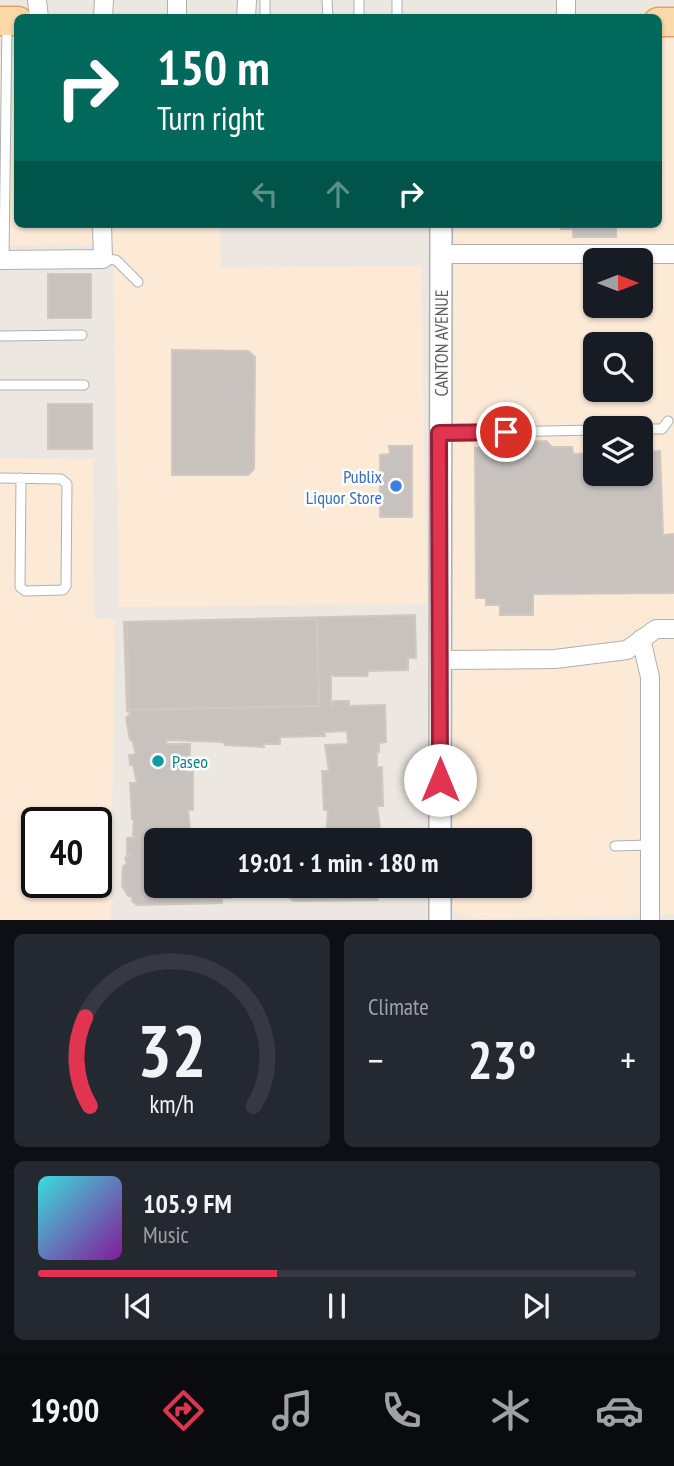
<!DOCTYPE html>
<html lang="en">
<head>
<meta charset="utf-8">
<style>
	:root { --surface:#171b24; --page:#242831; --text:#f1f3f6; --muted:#9ea1a6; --line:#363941; --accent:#e03450 }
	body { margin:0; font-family:"PT Sans Narrow",sans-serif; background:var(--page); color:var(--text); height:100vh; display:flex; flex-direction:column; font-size:26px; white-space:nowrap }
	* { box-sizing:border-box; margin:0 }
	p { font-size:23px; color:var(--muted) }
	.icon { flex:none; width:38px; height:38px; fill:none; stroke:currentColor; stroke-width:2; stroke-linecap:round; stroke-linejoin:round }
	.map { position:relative; height:920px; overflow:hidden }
	.sheet { display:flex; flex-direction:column; gap:14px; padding:14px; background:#0d0f14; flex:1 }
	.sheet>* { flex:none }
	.top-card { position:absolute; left:14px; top:14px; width:648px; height:214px; border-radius:10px; box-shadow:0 2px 5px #0004; background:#00695c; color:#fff; overflow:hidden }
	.needle { width:46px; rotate:90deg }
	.buttons { position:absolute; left:583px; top:248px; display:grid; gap:14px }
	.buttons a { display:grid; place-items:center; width:70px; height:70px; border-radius:10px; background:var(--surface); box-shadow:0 2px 5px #0004; font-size:35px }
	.speed { position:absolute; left:21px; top:807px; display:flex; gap:14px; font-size:35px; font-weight:700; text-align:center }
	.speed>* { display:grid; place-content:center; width:91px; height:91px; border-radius:50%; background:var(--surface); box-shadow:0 2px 5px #0004; line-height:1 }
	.speed .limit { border:4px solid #111; border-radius:10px; background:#fff; color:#111 }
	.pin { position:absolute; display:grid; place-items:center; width:60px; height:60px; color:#fff; margin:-30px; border:4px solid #fff; border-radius:50%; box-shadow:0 2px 7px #0007 }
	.me { position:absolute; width:77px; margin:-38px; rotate:0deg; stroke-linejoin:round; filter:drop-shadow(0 0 5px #0008) }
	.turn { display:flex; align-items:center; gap:24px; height:147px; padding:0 28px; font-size:32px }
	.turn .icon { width:91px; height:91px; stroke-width:2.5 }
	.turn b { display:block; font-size:49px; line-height:60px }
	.lanes { display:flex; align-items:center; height:66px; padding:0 28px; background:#0003; justify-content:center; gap:35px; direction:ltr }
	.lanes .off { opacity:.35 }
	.big { font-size:52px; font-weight:700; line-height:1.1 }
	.sheet .tile { flex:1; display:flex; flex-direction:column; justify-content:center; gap:10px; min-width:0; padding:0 24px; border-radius:10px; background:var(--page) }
	.sheet .dial { align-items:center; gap:0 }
	.dial svg { height:182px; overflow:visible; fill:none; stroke:var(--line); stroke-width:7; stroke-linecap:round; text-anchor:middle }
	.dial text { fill:var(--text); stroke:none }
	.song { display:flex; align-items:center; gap:21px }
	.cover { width:84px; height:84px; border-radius:10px; background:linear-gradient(135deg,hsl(180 70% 55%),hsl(290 70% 35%)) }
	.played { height:7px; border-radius:4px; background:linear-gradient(90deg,var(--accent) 40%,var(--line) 40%) }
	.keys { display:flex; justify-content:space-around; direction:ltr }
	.heat { display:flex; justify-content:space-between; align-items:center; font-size:38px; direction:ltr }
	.sheet .tiles { flex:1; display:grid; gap:14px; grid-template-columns:1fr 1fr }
	.tile:last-child { grid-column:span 2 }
	.trip { position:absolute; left:144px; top:828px; width:388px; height:70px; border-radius:10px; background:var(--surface); box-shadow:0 2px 5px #0004; font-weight:700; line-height:70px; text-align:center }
	.dock { display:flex; height:112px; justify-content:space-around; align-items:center; background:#090b0e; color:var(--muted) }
	.dock .icon { width:49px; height:49px }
	.dock .current { color:var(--accent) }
	.dock b { font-size:32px; color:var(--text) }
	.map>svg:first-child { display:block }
	.commercial { fill:#fcead7; fill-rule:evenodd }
	.building { fill:#c8c2bf; stroke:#d0c7c0; stroke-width:2 }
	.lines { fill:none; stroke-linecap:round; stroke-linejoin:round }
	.service-casing { stroke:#adb1b4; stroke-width:11 }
	.minor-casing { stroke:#adb1b4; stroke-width:20 }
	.tertiary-casing { stroke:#adb1b4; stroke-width:24 }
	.primary-casing { stroke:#eaa05d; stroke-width:31 }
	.service { stroke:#fff; stroke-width:9 }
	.minor { stroke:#fff; stroke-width:18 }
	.tertiary { stroke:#fff; stroke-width:21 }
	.primary { stroke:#fbd9a8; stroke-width:28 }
	.route-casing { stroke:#922234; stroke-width:18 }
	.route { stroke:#e03450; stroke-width:12 }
	.shop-dot { fill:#3f7fe0; stroke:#fff; stroke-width:2.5 }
	.culture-dot { fill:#0f9aa8; stroke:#fff; stroke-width:2.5 }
	.labels { text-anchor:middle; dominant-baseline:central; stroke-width:5; stroke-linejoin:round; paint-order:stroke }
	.street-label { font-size:18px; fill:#5a5f62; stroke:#fff }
	.shop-label { font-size:18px; fill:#366cbe; stroke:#fff; text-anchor:end }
	.culture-label { font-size:18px; fill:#0d838f; stroke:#fff; text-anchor:start }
</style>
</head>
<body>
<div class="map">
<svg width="674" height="920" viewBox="0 0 674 920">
	<rect width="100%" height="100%" fill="#ece7e1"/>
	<path class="commercial" d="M674 26V914L477 919 453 913V886H520V840H453L454 224H658V29ZM595 261H640V306H595ZM595 345H640V390H595ZM595 429H640V474H595Z
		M0 56H17L18 224H220L221 267 421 266 427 604 119 607 113 244 0 246Z
		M0 458 93 459 94 618 115 619 111 920H0ZM37 822H96V882H37Z"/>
	<path class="building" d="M561 224H616V237H573V229H561Z
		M48 274H91V318H48Z
		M172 350 248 351 255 357 254 469 248 475H172Z
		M48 404H92V449H48Z
		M546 441 552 447H572L573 454 595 453V474H640V452L660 451 663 535 674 534V593L533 594V615H500V605H486V598H476L475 448H504L508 443Z
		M389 446H412V517H380V455L390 454Z
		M415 615 416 658H408V670L368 671 367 676H334L331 671V706L334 701H349V706L385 705 386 742 379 743V752H377V767H382L383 806H377L381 835H366V838H385V840H348V835L326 837 328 810H324L322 771H329L325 745 348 744 347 731 324 732 325 736 280 737V744H263L264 747 225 745 223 742 166 740V744H190V756H187V772H193V810H188L191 839 156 840V886H233L234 889H231V898H222V903L137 905 132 901V897L128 896 122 886 123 867 127 863 125 858 130 854H127V838L136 837 133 835 134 819H132L130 783H137L133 765H130L129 755 136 754 132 740H130L126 718 131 713 127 711 124 622Z
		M317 619 319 706 129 710 127 622Z
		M278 886H395L396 890H377L378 900 294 901 288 897H282V888Z"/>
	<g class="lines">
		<g class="service-casing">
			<path id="service" d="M327 0 328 18
				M397 0V18
				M265 18V0
				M359 18V0
				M103 259 116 260 138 282
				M4 260 7 23
				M0 336 82 335
				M0 385H84
				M640 429H662L668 421
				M439 433 595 430
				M0 478 61 479 67 484 66 586 63 590 25 591 20 587 21 478
				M615 846 649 845"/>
		</g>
		<g class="minor-casing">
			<path id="minor" d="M37 0 39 18
				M177 0V18
				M566 0V18
				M103 18 104 0
				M246 18 247 0
				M440 254H674
				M0 260 103 259 102 224
				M641 639 650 677V920
				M440 660 555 659 627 650 656 629H674"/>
		</g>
		<g class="tertiary-casing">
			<g id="tertiary">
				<path id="s1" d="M440 840 441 224"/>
				<path d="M440 886V920"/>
			</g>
		</g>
		<g class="primary-casing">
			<path id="primary" d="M0 21H18
				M658 22H674"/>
		</g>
		<use href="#service" class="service"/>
		<use href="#minor" class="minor"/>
		<use href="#tertiary" class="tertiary"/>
		<use href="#primary" class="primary"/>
	</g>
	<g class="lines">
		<g class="route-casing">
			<path id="route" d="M440 780 439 433 506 432"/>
		</g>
		<use href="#route" class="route"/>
	</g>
	<circle class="shop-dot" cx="396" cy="486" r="7"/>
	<circle class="culture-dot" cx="158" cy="761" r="7"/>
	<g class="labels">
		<g class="street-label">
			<text stroke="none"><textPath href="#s1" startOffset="497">CANTON AVENUE</textPath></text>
		</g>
		<g class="shop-label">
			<text x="382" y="476">Publix<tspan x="382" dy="21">Liquor Store</tspan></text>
		</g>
		<g class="culture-label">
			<text x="172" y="761">Paseo</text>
		</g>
	</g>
</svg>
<div class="buttons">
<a><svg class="needle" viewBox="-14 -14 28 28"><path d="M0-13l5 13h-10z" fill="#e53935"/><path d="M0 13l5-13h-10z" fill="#9ea1a6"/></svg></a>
<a><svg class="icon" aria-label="search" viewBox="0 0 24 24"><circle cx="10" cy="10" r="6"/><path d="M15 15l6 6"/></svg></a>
<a><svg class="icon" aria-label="layers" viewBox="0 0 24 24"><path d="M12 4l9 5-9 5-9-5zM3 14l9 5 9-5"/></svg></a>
</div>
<div class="speed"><div class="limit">40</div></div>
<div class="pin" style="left:506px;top:432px;background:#d93025"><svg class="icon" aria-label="arrive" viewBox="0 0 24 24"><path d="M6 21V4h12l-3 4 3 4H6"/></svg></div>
<svg class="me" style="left:440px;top:780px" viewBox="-20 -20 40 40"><circle r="19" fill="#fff"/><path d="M0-13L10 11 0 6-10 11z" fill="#e03450"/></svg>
<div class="trip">19:01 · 1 min · 180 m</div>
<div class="top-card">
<div class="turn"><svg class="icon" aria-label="right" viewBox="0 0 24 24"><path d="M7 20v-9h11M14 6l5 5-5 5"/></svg><div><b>150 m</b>Turn right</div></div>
<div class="lanes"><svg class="icon off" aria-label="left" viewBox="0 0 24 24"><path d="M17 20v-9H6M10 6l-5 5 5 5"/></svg><svg class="icon off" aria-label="ahead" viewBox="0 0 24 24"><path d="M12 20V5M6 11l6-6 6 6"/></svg><svg class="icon" aria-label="right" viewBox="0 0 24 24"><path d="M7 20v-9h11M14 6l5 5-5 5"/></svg></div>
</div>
</div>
<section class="sheet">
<div class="tiles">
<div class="tile dial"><svg viewBox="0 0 100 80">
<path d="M14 69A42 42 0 1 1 86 69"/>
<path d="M14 69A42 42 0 0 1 12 30" stroke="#e03450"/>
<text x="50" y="56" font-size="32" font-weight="700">32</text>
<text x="50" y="72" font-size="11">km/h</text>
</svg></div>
<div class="tile"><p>Climate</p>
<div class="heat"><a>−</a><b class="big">23°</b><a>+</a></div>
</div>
<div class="tile">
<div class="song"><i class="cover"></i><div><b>105.9 FM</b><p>Music</p></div></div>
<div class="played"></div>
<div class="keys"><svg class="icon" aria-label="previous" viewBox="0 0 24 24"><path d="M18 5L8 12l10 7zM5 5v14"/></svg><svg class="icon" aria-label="pause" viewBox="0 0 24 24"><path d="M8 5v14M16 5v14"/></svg><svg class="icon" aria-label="next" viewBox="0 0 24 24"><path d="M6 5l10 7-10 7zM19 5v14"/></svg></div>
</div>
</div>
</section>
<nav class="dock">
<b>19:00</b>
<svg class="icon current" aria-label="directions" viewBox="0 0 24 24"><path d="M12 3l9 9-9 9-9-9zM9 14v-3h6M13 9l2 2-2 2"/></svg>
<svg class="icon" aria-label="music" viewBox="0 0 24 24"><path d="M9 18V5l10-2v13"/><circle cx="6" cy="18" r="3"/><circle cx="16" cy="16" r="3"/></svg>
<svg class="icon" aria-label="phone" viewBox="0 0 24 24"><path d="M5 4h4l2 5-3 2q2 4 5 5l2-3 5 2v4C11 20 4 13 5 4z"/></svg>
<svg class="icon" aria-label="climate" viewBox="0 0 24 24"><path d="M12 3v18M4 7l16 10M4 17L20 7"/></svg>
<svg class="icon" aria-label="car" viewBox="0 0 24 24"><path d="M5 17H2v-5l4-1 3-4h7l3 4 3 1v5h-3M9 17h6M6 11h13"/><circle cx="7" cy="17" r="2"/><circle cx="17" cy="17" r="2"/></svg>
</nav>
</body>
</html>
